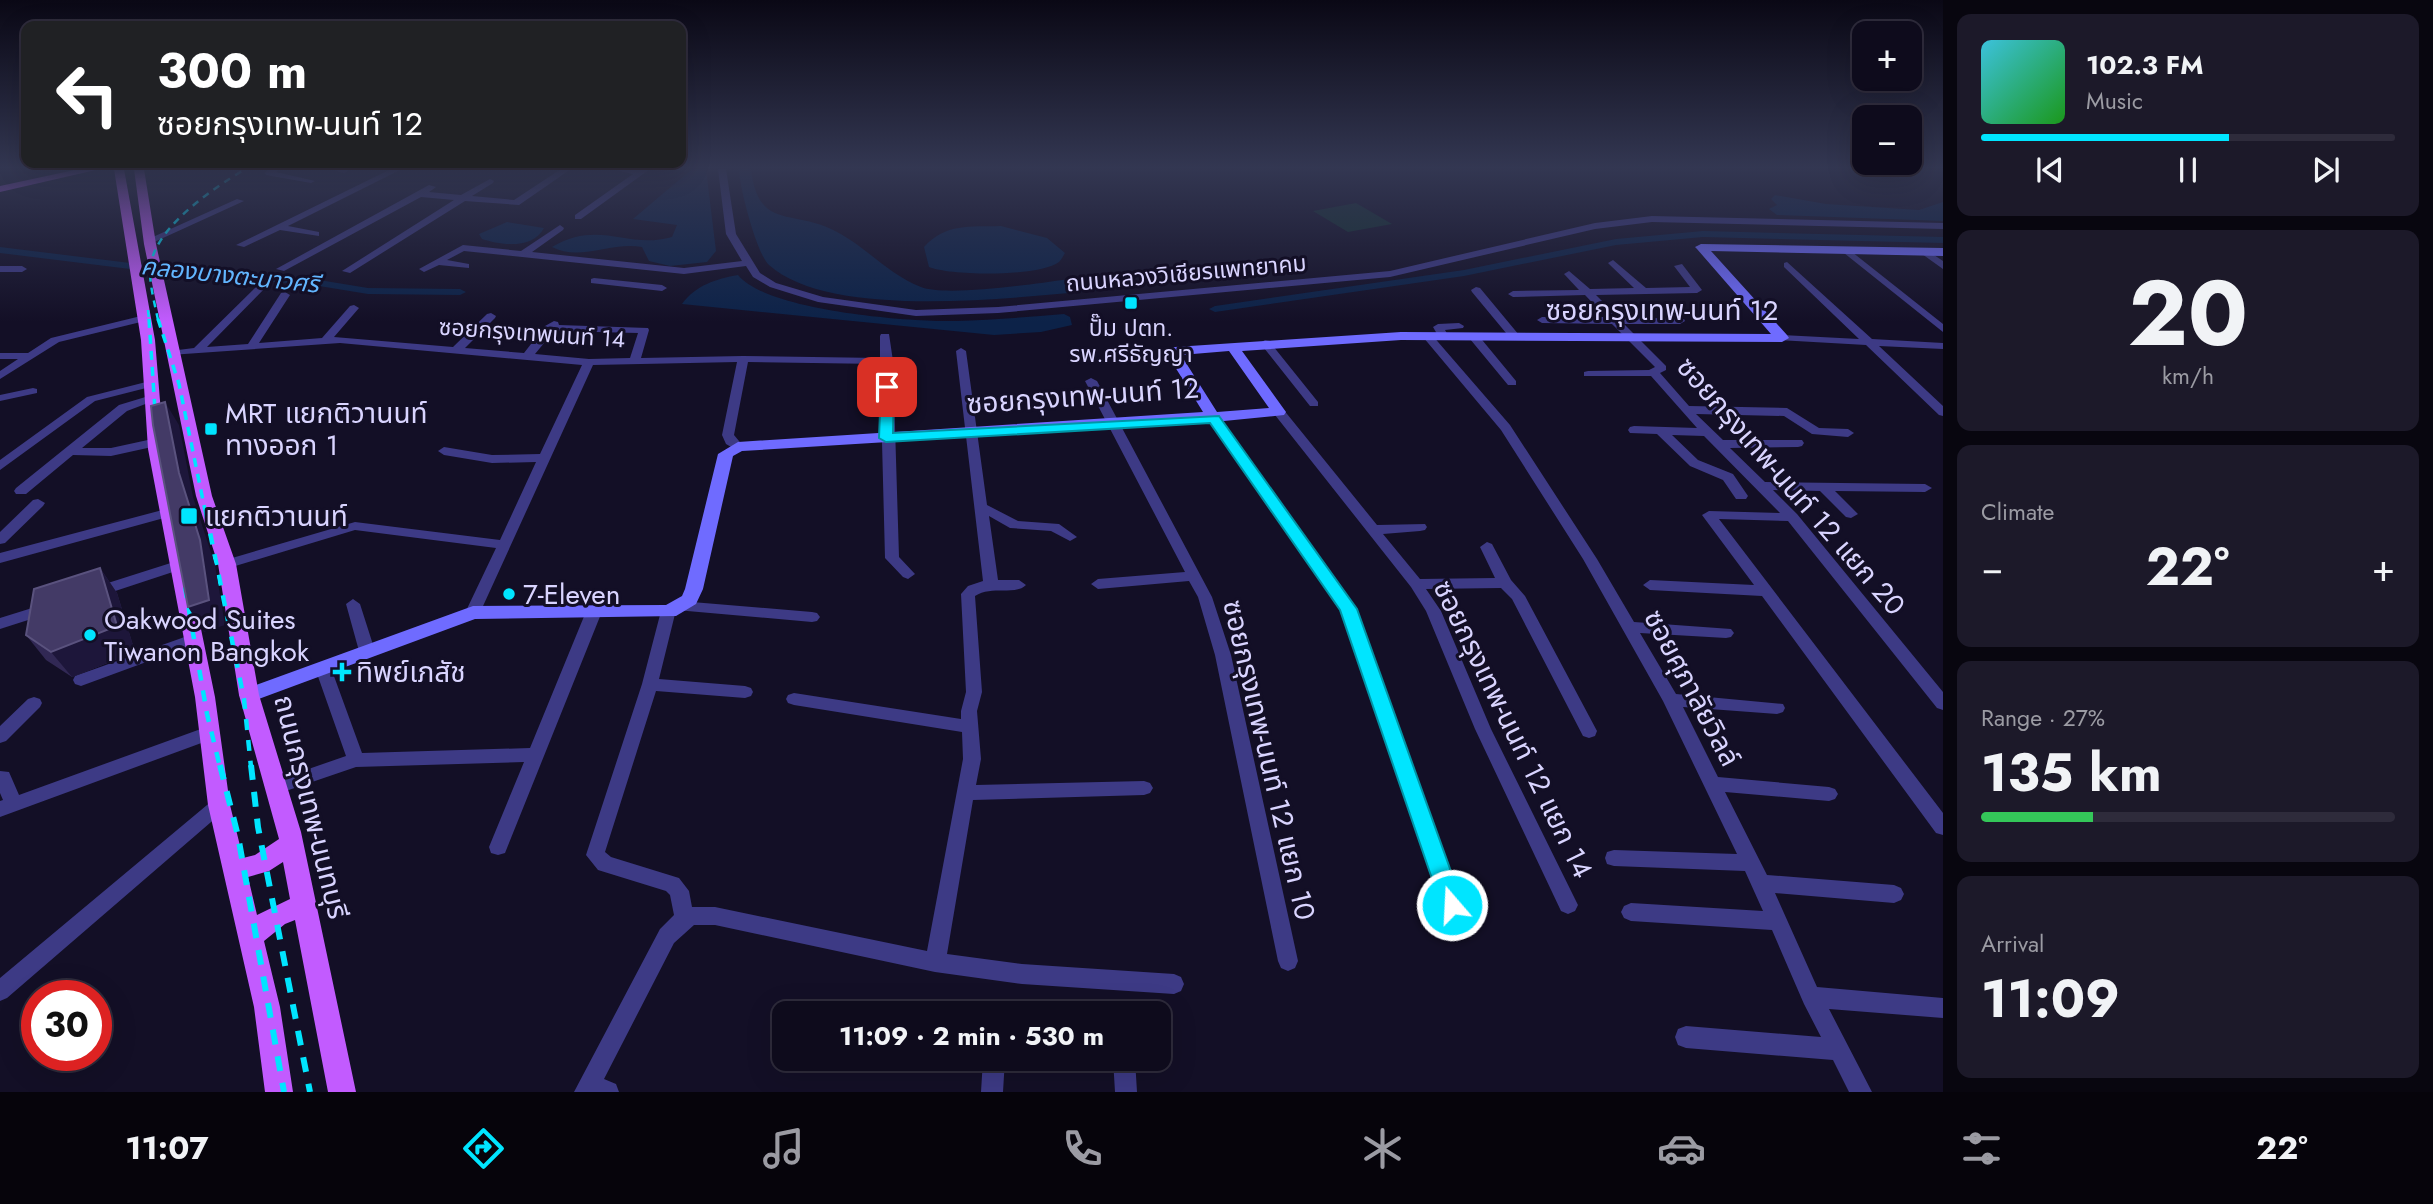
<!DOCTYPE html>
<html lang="en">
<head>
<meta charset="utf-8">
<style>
	:root { --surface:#0e0b1c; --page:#1c1929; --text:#f1f3f6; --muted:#9b9ba3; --line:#2e2b3b; --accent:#00e5ff }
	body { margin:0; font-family:Jost,"Noto Sans Thai",sans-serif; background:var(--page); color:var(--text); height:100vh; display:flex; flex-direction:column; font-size:26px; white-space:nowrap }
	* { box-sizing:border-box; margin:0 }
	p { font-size:23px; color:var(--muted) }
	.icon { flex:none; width:38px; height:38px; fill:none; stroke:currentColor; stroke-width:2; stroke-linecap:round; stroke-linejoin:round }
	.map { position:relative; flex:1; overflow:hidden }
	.details { display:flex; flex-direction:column; gap:14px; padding:14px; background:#08060f; width:490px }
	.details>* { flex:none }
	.hud { position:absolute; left:21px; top:21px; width:665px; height:147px; border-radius:14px; box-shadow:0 7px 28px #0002,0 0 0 2px var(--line); background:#202124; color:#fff; overflow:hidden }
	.buttons { position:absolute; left:1852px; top:21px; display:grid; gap:14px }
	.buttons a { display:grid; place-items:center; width:70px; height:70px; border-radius:14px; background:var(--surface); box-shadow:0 7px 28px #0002,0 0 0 2px var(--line); font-size:35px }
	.speed { position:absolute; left:21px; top:980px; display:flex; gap:14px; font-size:35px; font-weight:700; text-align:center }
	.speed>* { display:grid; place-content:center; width:91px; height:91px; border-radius:50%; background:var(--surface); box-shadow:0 7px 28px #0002,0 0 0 2px var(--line); line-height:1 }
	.speed .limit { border:10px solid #d22; background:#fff; color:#111 }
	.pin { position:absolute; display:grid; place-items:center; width:60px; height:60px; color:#fff; margin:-30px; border-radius:14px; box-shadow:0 4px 10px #0006 }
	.me { position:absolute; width:77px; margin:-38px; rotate:341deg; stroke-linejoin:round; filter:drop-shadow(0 0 5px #0008) }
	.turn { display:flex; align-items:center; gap:24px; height:147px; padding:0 21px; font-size:32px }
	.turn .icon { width:91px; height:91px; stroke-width:2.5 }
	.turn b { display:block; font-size:49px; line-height:60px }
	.big { font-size:52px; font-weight:700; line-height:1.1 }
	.details .card { flex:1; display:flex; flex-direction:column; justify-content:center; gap:10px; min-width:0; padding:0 24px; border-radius:14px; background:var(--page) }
	.details .dial { align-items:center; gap:0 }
	.dial b { font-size:91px; line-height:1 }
	.song { display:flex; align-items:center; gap:21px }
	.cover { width:84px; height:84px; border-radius:10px; background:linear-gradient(135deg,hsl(190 70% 55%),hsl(120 70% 35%)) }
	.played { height:7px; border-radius:4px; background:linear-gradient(90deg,var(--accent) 60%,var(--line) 60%) }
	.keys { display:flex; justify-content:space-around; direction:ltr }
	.heat { display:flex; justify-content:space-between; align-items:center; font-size:38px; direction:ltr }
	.charge { height:10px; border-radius:5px; background:linear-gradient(90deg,#34c759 27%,var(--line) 0) }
	.trip { position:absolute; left:772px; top:1001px; width:399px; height:70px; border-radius:14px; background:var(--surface); box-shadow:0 7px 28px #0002,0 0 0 2px var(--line); font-weight:700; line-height:70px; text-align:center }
	.menu { display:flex; height:112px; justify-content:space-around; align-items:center; background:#06040b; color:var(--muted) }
	.menu .icon { width:49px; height:49px }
	.menu .current { color:var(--accent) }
	.menu b { font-size:32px; color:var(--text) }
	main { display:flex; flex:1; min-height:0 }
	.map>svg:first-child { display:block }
	.green { fill:#12302f }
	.water { fill:#0c2248 }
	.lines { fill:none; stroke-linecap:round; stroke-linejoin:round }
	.canal { fill:#0c2248; fill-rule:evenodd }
	.street { fill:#3d3a85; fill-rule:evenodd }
	.secondary { fill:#6f6bff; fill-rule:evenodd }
	.primary { fill:#c25bff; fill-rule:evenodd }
	.rail-far3 { stroke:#00e5ff; stroke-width:2.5; stroke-dasharray:7 6; stroke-linecap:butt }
	.rail-far2 { stroke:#00e5ff; stroke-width:3.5; stroke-dasharray:9 7; stroke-linecap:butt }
	.rail-far1 { stroke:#00e5ff; stroke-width:4.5; stroke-dasharray:11 10; stroke-linecap:butt }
	.rail { stroke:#00e5ff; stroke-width:6; stroke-dasharray:15 12; stroke-linecap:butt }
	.wall { fill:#312854 }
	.shaded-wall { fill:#1d163a }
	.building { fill:#433a66; stroke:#5a527e; stroke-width:2 }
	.route { fill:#00e5ff; stroke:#0095a6; stroke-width:2 }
	.poi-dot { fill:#00e5ff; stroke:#130f26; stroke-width:2.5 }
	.labels { text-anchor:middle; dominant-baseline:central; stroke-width:6; stroke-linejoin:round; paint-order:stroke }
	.far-street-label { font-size:23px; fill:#d9d4ff; stroke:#130f26 }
	.far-poi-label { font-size:23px; fill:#d9d4ff; stroke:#130f26 }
	.far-water-label { font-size:24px; font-style:italic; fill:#62b6ff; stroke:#130f26 }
	.street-label { font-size:28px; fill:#d9d4ff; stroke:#130f26 }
	.poi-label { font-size:28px; fill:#d9d4ff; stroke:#130f26; text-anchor:start }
</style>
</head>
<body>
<main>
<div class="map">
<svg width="1943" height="1092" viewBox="0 0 1943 1092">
	<rect width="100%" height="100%" fill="#130f26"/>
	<path class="green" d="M1356 203 1392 224 1348 232 1313 211Z"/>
	<path class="water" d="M692 169H706L716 251 707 262 670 266 649 261 642 247C612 241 580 262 552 247 600 219 627 250 672 237L677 225 633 219Z
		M739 169H751C758 229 790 210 831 229 864 244 887 274 921 287 952 299 1070 278 1108 274L1121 288C1036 295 835 324 769 265 757 255 739 186 739 169Z
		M1775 195 1826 204 1919 210 1943 202V221L1777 215 1769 209 1777 205 1771 199Z
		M507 222 544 228C532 250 501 245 482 239L479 234Z
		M1001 226 1047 238 1065 253C1063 256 1062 259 1059 262 1039 277 952 276 929 267L924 247C946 223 969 227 1001 226Z
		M738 275C767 311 910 322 956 321 992 320 1028 317 1064 314L1070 317 1072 325 1041 332 994 335 682 304C696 285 716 279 738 275Z"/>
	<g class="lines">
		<path class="canal" d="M1703 231 1943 237V243L1703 237 1616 245 1464 276 1215 312 1209 309 1215 306 1464 270 1616 239Z
			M0 247 179 269 313 279 368 288 460 289 466 292 460 295 368 294 313 285 179 275 0 253Z"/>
		<path class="street" d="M269 169H279L276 172 315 181 311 183 266 175 265 173Z
			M330 169H347L348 171 344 173Z
			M391 169H402L288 226 319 232V236L280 230 244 247 236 245Z
			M561 169H571L519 205 465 201 350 273 342 271 454 200 421 197 284 271 276 269 429 185 436 187 429 192 461 195 490 179 494 181 493 183 472 196 514 200Z
			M611 169H650L581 219H575V215L633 174Z
			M718 169H726L736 234 760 273 776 283 823 297 916 310 998 307 1390 271 1595 223 1652 216 1943 223V229L1652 222 1595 229 1390 277 998 313 916 316 818 302 770 287 753 277 746 266 684 274 464 251 447 260 469 264V268L439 265 424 272 419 269 463 245 521 251 560 225 564 228 563 230 532 252 684 268 742 261 726 234Z
			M237 199 244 201 152 243 144 241Z
			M1847 248 1943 324V332L1844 253 1842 251Z
			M1925 249 1943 261V269L1922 254V250Z
			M1613 260 1646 288 1690 287 1674 266 1682 264 1702 290 1697 293 1596 295 1618 317 1684 319 1685 321 1680 324H1624L1666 366V370L1660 373 1689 406 1787 408 1819 428 1848 429 1854 433 1848 437 1812 434 1784 416 1696 414 1723 440H1802L1804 443 1802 446 1798 447 1730 448 1765 482 1925 484 1932 488 1925 492 1835 491 1858 514 1851 518 1846 517 1820 491 1773 490 1797 514 1943 692V710L1937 708 1788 521 1719 519 1943 813V835L1936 833 1762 596 1650 590 1643 585 1650 580 1754 585 1702 515 1709 511 1780 513 1704 436 1672 435 1698 460 1733 474 1748 496 1746 499H1736L1723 480 1690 466 1657 434 1630 433 1628 430 1630 427 1634 426 1697 428 1651 376H1584V372L1588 371 1649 370 1655 367 1612 324 1542 323 1537 320 1542 317H1606L1585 295 1513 297 1508 294 1513 291 1579 290 1564 274 1569 271 1590 289 1634 288 1610 265 1608 263Z
			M1787 262 1872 339 1943 343V349L1879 346 1943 406V416L1939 415 1866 345 1778 340 1777 338 1782 335 1859 339 1784 267V263Z
			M0 266H22L27 269 22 272H0Z
			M594 278 662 285 667 288 662 291 591 283V279Z
			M261 282 269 284 207 347 248 344 281 293 285 292 290 295 259 343 322 338 350 306 354 305 359 308 334 337 453 347 487 314 491 313 496 316 495 318 465 348 524 353 545 326 554 321 558 322 559 325 648 328 649 330 641 358 743 356 880 358V336L881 334H889L893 361 899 557 915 574 908 579 903 577 885 558 880 364 748 362 734 435 744 447 738 451 726 444 722 435 737 362 593 365 478 617H468L465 613 496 548 355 530 232 567H222L220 564 222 561 355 522 500 540 536 462 492 463 444 455 438 451 444 447 492 455 540 454 582 365 340 343 170 355V351L194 348ZM554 331 638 333 630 358 589 359 535 354Z
			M1476 287 1480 288 1519 335V339H1511L1472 292 1471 290Z
			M145 315 150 318 149 320 59 342 0 379V371L18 359H0V353H28L51 338Z
			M1459 323 1464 326 1463 328 1445 330 1449 337 1444 340 1440 339 1433 327 1438 324Z
			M1428 334 1432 335 1510 425 1597 559 1634 622 1731 629 1734 633 1731 637 1726 638 1640 633 1676 694 1783 704 1785 708 1783 712 1777 714 1683 707 1718 777 1829 787 1835 789 1838 794 1835 799 1829 801 1725 792 1767 875 1894 885 1901 888 1904 894 1901 900 1894 903 1775 893 1817 987 1943 998V1018L1829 1009 1872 1092H1849L1833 1060 1686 1048 1678 1045 1675 1037 1678 1029 1686 1026 1821 1037 1804 1004 1772 930 1631 921 1624 918 1621 912 1624 906 1631 903 1763 911 1745 871 1614 866 1607 864 1605 858 1607 852 1614 850 1737 854 1663 701 1583 559 1501 430 1423 337Z
			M1474 334 1478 335 1516 381V385H1508L1470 339V335Z
			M1265 340 1269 341 1318 402V406H1310L1260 343Z
			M961 348 966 351 987 505 1018 521 1059 524 1077 537 1070 541 1051 531 1010 528 989 516 998 580H1019L1026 585C1015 596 992 585 975 596L982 692 977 711 981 759 976 785 1144 781 1150 783 1153 788 1150 793 1144 795 973 800 947 954 1022 964 1174 974 1181 977 1184 984 1181 991 1174 994 1022 984 935 972 715 925H694L674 943 604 1079 616 1084 619 1092H574L660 929 674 915 670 895 666 891 598 870 586 855 642 684 661 611 664 607H673L675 602 680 601 812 612 817 613 820 617 817 621 812 622 676 610 659 679 745 686 751 688 753 692 751 696 745 698 656 691 605 852 611 857 679 878 689 891 692 907H715L927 951 963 759 962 732 794 705 788 703 786 699 788 695 794 693 961 719V711L966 692 961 594 968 586 983 581 956 351Z
			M1091 378 1097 381 1212 597 1231 655 1298 961 1295 968 1288 971 1281 968 1278 961 1215 655 1198 597 1189 581 1098 589 1091 584 1098 579 1185 572 1085 381Z
			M150 381 156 384 154 386 95 401 0 470V460L87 397Z
			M33 388 37 389V393L0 401V395Z
			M152 395 156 396V400L127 411 82 448H111L157 438 161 439 163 442 161 445 111 456 73 455 26 494H16L14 491 16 488 119 405Z
			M1279 408 1283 409 1377 525 1425 524 1427 527 1425 530 1420 531 1383 534 1420 579 1495 578 1480 547 1487 542 1492 544 1511 580 1525 596 1597 731 1595 736 1589 738 1583 736 1512 599 1501 588 1426 589 1441 611 1491 729 1575 899 1578 905 1575 911 1568 914 1561 911 1475 729 1426 611 1411 587 1275 415V409Z
			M1214 414 1218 415 1356 609 1471 930 1468 937 1461 939 1454 937 1451 930 1342 610 1208 418Z
			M38 499 45 503 43 506 5 543 0 544V532L33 500Z
			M170 508 175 509 177 512 175 515 0 563V553Z
			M177 561 182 563 184 566 182 569 94 598 87 593 89 589Z
			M353 599 360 604 375 651 373 655H361L359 651 346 604Z
			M45 604 50 605 52 609 50 613 0 629V618Z
			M593 609 598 610 601 614 505 853 498 855 491 853 489 847 524 762 356 767 277 794 271 792 268 787 271 782 346 756 315 668 317 664H329L331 668 362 753 530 748 585 614 588 610Z
			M193 634 198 635 201 639 198 643 81 686 75 684 73 680 75 676Z
			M34 697 40 699 42 703 40 707 6 741 0 743V726L28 699Z
			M209 726 215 728 217 733 215 738 0 817V801L3 800 0 793V771L9 772 19 795Z
			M219 797 225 800 228 805 225 810 7 998 0 1001V978L213 800Z
			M983 1059H1005L1003 1092H981Z
			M1113 1059H1135L1137 1092H1115Z"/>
		<path class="secondary" d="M1701 244 1943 248V256L1711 251 1787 335 1789 338 1782 342 1401 340 1242 351 1286 412 1284 415 1214 422 742 451 733 456 703 589 696 604 676 616 475 619 256 700 249 703 242 700 239 695 242 690 473 606 666 605 682 596 685 589 718 454 738 442 1203 412 1167 354 1170 348 1175 347 1401 332 1771 334 1697 249 1695 247ZM1229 351 1269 408 1217 412 1181 355Z"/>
		<path class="primary" d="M79 169H100L0 192V186Z
			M114 169H124L155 340 164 449 215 697 230 805 243 858 255 855 279 839 239 695 218 564 196 496 144 244 134 169H144L156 244 212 496 236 564 259 695 301 832 356 1092H328L295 920 285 924 264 941 280 1007 293 1092H265L254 1007 208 805 195 697 148 449 141 340ZM283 862 290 899 257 915 248 877 269 871Z"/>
		<path class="rail-far3" d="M148 310 149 320
			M158 320C155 305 150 287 150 271 151 229 213 189 245 169"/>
		<path class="rail-far2" d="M149 319 156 425
			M158 319 179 384 206 515"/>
		<path class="rail-far1" d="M206 513 244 699 251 767
			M185 587 207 714 220 767"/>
		<path class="rail" d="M220 765 238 836 284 1092
			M251 765 258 827 310 1092"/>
	</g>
	<path class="wall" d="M100 568 117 593 135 652 72 677 46 660 26 635Z"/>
	<path class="shaded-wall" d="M165 402 179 425 193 497 215 565 225 625 204 632 188 607 179 473Z
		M100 568 117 593 135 652 72 677 51 652Z"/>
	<path class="building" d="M165 402 179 473 200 540 209 600 188 607 153 425 151 406Z
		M100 568 117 626 51 652 26 635 34 589Z"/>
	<linearGradient id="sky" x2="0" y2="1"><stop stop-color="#0a0815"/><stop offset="0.52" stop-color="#333752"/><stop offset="1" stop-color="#333752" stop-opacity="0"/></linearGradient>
	<rect width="1943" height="322" fill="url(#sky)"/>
	<path class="route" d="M887 383 894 387 893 433 1219 416 1357 609 1463 905 1460 912 1452 915 1444 912 1441 905 1340 610 1210 423 886 442 879 438 881 387Z"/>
	<g class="poi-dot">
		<rect x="1124" y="296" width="14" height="14" rx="3.5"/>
		<rect x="204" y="422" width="14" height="14" rx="3.5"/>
		<rect x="180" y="507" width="18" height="18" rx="3.5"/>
		<circle cx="509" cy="594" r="7"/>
		<circle cx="90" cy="635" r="7"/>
		<path d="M338.5 661.5h7v7h7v7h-7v7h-7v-7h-7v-7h7z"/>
	</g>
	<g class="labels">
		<g class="far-street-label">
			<text transform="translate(1186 273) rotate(-5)">ถนนหลวงวิเชียรแพทยาคม</text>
			<text transform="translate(532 333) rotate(4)">ซอยกรุงเทพนนท์ 14</text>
		</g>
		<g class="far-poi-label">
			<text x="1131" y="328">ปั๊ม ปตท.<tspan x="1131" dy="26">รพ.ศรีธัญญา</tspan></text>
		</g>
		<g class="far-water-label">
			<text transform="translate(230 275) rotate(6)">คลองบางตะนาวศรี</text>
		</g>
		<g class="street-label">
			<text x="1662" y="310">ซอยกรุงเทพ-นนท์ 12</text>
			<text transform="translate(1083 396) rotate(-4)">ซอยกรุงเทพ-นนท์ 12</text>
			<text transform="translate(1791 486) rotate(49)">ซอยกรุงเทพ-นนท์ 12 แยก 20</text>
			<text transform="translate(1692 688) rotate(62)">ซอยศุภาลัยวิลล์</text>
			<text transform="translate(1513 729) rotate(64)">ซอยกรุงเทพ-นนท์ 12 แยก 14</text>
			<text transform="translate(1269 760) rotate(77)">ซอยกรุงเทพ-นนท์ 12 แยก 10</text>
			<text transform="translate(311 807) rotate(76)">ถนนกรุงเทพ-นนทบุรี</text>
		</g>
		<g class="poi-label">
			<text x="225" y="413">MRT แยกติวานนท์<tspan x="225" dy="32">ทางออก 1</tspan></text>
			<text x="205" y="516">แยกติวานนท์</text>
			<text x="523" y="594">7-Eleven</text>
			<text x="104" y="619">Oakwood Suites<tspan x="104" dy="32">Tiwanon Bangkok</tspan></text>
			<text x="356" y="672">ทิพย์เภสัช</text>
		</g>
	</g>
</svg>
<div class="buttons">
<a>+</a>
<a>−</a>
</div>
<div class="speed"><div class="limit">30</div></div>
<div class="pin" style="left:887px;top:387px;background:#d93025"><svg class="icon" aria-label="arrive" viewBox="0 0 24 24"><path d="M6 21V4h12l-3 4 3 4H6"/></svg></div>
<svg class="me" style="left:1452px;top:905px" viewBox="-20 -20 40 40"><circle r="17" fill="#00e5ff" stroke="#fff" stroke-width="3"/><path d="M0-11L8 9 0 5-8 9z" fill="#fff"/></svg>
<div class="trip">11:09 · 2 min · 530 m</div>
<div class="hud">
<div class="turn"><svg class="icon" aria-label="left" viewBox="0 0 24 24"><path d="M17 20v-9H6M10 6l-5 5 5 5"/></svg><div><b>300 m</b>ซอยกรุงเทพ-นนท์ 12</div></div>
</div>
</div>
<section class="details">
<div class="card">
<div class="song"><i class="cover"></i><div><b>102.3 FM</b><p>Music</p></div></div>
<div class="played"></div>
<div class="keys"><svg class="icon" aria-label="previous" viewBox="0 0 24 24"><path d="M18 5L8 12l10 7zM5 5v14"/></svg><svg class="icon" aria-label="pause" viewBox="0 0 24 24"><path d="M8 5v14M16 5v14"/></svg><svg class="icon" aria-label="next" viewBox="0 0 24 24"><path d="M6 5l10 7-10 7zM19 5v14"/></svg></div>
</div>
<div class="card dial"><b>20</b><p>km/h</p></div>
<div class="card"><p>Climate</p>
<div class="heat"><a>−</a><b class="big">22°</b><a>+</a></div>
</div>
<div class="card"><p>Range · 27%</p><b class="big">135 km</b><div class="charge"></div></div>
<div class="card"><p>Arrival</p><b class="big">11:09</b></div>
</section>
</main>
<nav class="menu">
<b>11:07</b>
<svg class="icon current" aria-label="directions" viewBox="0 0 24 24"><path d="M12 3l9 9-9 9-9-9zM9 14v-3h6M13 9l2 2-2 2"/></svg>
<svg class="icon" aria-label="music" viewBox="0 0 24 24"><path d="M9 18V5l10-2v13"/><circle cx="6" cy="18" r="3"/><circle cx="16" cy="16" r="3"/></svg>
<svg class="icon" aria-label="phone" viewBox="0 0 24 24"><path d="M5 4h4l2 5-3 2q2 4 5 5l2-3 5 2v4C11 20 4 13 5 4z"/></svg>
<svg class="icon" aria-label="climate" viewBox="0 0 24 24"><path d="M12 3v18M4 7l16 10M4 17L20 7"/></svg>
<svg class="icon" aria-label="car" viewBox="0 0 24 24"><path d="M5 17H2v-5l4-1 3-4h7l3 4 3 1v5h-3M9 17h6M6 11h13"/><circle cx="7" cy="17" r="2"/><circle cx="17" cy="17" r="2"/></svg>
<svg class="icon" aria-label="filters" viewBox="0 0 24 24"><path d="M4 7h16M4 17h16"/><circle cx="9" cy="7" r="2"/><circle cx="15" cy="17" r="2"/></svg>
<b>22°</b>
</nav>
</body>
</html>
